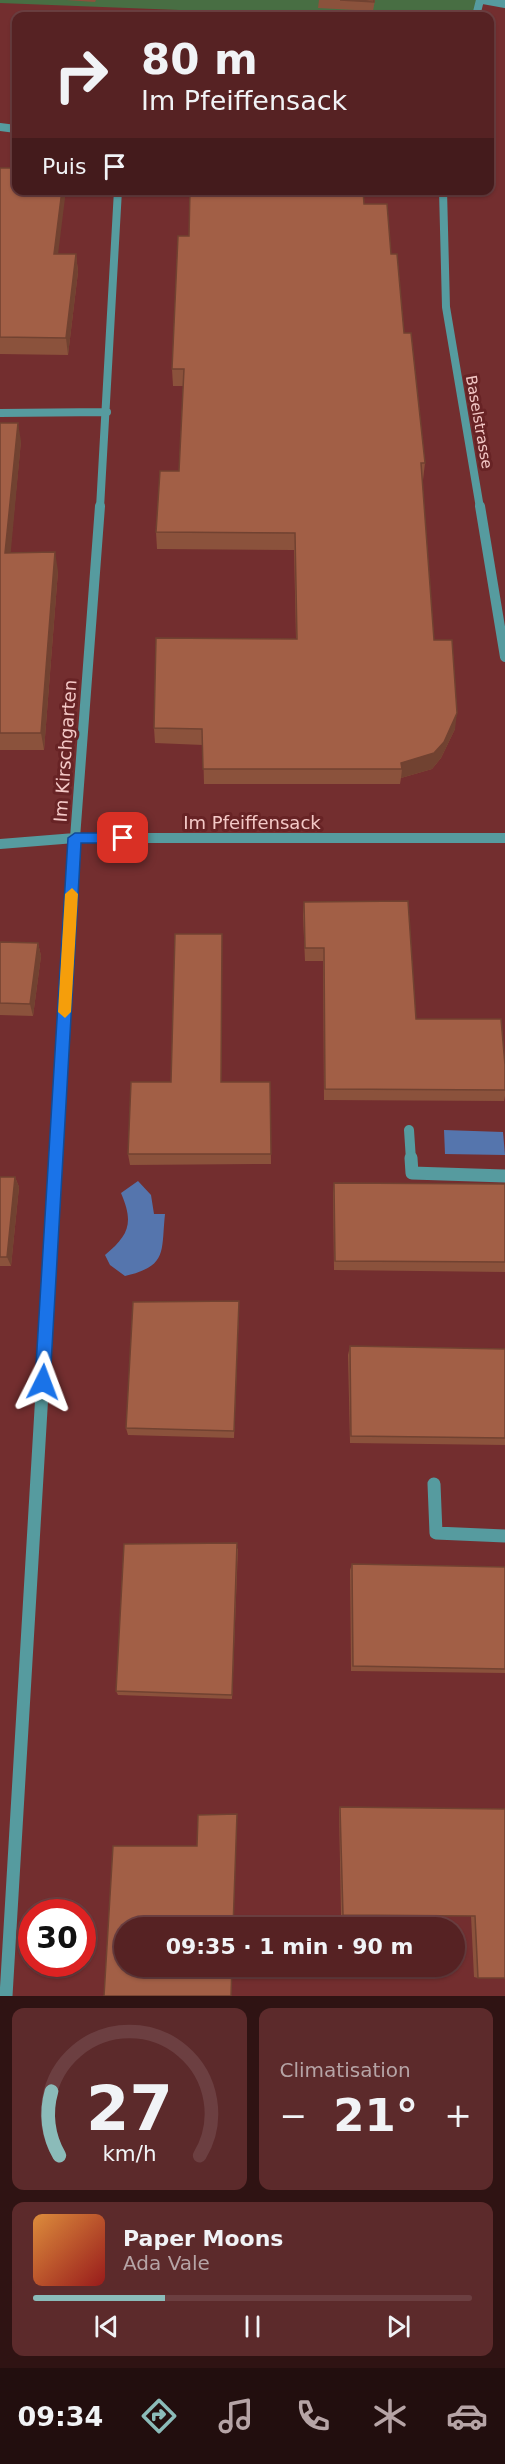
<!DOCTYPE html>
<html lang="fr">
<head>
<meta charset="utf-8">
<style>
	:root { --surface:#562223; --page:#5c2a2b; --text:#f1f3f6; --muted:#b6a4a6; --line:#6c3f41; --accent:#8bbbb9 }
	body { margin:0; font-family:"DejaVu Sans",sans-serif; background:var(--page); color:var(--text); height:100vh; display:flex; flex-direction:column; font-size:22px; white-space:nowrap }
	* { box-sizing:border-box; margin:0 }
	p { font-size:20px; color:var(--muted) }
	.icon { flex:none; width:33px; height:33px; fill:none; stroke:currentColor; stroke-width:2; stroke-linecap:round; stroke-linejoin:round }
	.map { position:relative; height:1996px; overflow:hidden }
	.side { display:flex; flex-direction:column; gap:12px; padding:12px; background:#2f1313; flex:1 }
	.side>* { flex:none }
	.guide { position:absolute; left:12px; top:12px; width:482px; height:183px; border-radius:12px; box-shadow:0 2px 4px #0004,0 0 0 2px var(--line); background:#562223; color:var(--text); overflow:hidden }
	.speed { position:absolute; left:18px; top:1899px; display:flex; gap:12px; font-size:30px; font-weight:700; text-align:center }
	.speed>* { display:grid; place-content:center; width:78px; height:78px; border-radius:50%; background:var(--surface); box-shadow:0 2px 4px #0004,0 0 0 2px var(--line); line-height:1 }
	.speed .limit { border:9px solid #d22; background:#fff; color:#111 }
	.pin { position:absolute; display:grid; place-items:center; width:51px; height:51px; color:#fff; margin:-26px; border-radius:12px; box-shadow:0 3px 9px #0006 }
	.me { position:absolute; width:66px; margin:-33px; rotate:3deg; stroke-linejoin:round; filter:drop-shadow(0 0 4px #0008) }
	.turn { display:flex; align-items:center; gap:21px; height:126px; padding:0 30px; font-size:27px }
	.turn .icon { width:78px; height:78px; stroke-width:2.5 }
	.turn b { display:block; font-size:42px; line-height:51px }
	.then { display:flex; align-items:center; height:57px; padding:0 30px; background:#0003; gap:12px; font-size:22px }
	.big { font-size:45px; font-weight:600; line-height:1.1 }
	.side .widget { flex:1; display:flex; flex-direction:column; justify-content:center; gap:9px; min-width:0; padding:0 21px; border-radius:12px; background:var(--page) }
	.side .dial { align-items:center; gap:0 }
	.dial svg { height:156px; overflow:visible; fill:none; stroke:var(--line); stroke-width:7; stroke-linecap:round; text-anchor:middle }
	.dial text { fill:var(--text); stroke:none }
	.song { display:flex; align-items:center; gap:18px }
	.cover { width:72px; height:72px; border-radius:9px; background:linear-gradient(135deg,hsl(30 70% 55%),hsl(0 70% 35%)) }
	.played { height:6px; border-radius:3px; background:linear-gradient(90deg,var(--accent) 30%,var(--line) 30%) }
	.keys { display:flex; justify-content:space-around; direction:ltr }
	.heat { display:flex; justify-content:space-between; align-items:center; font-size:33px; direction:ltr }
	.side .tiles { flex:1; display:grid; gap:12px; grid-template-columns:1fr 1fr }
	.widget:last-child { grid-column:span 2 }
	.trip { position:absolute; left:114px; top:1917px; width:351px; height:60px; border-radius:30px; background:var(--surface); box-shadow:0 2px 4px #0004,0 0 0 2px var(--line); font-weight:600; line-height:60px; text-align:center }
	.dock { display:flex; height:96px; justify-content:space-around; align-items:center; background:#220e0e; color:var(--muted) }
	.dock .icon { width:42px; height:42px }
	.dock .on { color:var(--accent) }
	.dock b { font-size:27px; color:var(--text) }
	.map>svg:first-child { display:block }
	.green { fill:#486e43 }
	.water { fill:#5575ad }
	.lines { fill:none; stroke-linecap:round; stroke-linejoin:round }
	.minor-far2 { stroke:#569b9f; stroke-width:8 }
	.minor-far1 { stroke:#569b9f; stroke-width:10 }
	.minor { stroke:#569b9f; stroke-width:13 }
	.wall { fill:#8b523c }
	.shaded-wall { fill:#714231 }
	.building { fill:#a25f46; stroke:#714231; stroke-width:1.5 }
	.route { fill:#1a73e8; stroke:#114b97; stroke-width:1.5 }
	.slow { fill:#f59e0b }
	.labels { text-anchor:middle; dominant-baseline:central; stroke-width:6; stroke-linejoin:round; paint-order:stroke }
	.far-street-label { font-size:15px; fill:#f4c9c7; stroke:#672325 }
	.street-label { font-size:18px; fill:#f4c9c7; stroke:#672325 }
</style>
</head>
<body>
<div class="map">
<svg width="505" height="1996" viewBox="0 0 505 1996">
	<rect width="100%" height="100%" fill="#732e2f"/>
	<path class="green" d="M0 0H478V6L468 16H337L0 3Z"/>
	<path class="water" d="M444 1130 503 1132 505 1155 445 1154Z
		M138 1181 151 1195 154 1214H165C161 1252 168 1266 125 1276L110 1265 105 1255C129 1235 134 1223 121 1193Z"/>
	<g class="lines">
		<path class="minor-far2" d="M483 0 505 4
			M476 16 480 0
			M0 127 16 129
			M443 190 446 307 480 508
			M0 413 107 412
			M100 508 118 190"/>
		<path class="minor-far1" d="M480 506 505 657
			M0 844 75 838H505
			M409 1130 411 1160
			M56 1160 75 838 100 506"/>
		<path class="minor" d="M411 1158 412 1173 505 1176
			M434 1484 436 1533 505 1536
			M6 1996 56 1158"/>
	</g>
	<path class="wall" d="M66 0H96L95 2Z
		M319 0H375L373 11 318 8Z
		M0 168 58 254H76L78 272 68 355 0 354Z
		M364 204 391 254 425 463 423 480H422L434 640 455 729 441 758 432 769 401 778 400 784H204L203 745 155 743 154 728 296 639 294 550 157 549 156 532 179 471 183 386H173L172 369 189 236Z
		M0 423 21 441 10 553 58 571 44 750H0Z
		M304 902 416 1019 505 1065V1096L504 1101 324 1100 323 961H305L303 915Z
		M0 942 38 943 41 956 33 1016 0 1015Z
		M222 946 221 1082H270L271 1164 130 1165 128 1154 171 1082Z
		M0 1177H15L19 1187 11 1266H0Z
		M334 1183 505 1184V1272L334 1270 333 1193Z
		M239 1309 234 1438 128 1435 126 1428Z
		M350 1346 505 1349V1445L350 1443 348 1355Z
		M238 1548 232 1699 118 1695 116 1691Z
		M352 1564 505 1567V1673L351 1671 350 1570Z
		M340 1807 505 1809 478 1978 474 1977 471 1916 341 1915 339 1809Z"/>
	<path class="shaded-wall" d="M62 190H66L56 271 54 254Z
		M76 254 78 272 68 355 66 338Z
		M18 423 21 441 9 571 5 553Z
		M55 552 58 571 44 750 41 733Z
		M457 713 455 729 441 758 432 769 401 778 402 769 401 763Z
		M38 943 41 956 33 1016 30 1004Z
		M15 1177 19 1187 11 1266 7 1257Z"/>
	<path class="building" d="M340 0H374V2Z
		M0 168H16V190H62L54 254H76L66 338 0 337Z
		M190 190H363L364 204H387L391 254H397L404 333H411L425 463H421L434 640H452L457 713 444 742 434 753 401 763 402 769H203L202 729 154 728 156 638 297 639 295 533 156 532 160 471H179L184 369H172L178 236H189Z
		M0 423H18L5 553 55 552 41 733H0Z
		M408 901 416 1019H501L505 1065V1090L325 1089 324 948H305L304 902Z
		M175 934H222L221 1082H270L271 1154H128L131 1082H171Z
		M0 942 38 943 30 1004 0 1003Z
		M0 1177H15L7 1257H0Z
		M334 1183 505 1184V1262L335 1261Z
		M239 1301 234 1431 126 1428 133 1302Z
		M350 1346 505 1349V1438L351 1436Z
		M237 1543 232 1695 116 1691 124 1544Z
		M352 1564 505 1567V1669L353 1666Z
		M340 1807 505 1809V1978H478L475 1916 343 1915Z
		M237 1814 233 1928H124V1966H232L231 1996H104L113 1846H197L198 1815Z"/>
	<path class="route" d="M75 833H123L129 838 123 843H81L50 1382 48 1387 43 1389 37 1387 35 1382 68 838Z"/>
	<path class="slow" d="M72 888 78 894 71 1012 65 1018 58 1012 65 894Z"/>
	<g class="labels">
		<g class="far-street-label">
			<text transform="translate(479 422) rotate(80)">Baselstrasse</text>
		</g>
		<g class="street-label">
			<text transform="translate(65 751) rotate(-86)">Im Kirschgarten</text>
			<text x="252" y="822">Im Pfeiffensack</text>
		</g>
	</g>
</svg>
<div class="speed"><div class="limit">30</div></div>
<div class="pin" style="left:123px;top:838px;background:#d93025"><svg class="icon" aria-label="arrive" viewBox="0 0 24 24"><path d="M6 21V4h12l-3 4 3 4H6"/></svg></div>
<svg class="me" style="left:43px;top:1382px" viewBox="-20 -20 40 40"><path d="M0-17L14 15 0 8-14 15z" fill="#1a73e8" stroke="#fff" stroke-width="4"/></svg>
<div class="trip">09:35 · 1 min · 90 m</div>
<div class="guide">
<div class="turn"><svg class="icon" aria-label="right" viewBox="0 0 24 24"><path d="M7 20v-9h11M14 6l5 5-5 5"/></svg><div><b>80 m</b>Im Pfeiffensack</div></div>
<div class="then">Puis<svg class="icon" aria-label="arrive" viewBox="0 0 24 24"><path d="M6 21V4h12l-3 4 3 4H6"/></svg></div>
</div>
</div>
<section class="side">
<div class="tiles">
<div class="widget dial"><svg viewBox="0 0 100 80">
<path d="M14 69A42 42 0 1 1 86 69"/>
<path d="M14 69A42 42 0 0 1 10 36" stroke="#8bbbb9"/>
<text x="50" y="56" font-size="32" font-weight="700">27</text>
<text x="50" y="72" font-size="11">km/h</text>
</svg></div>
<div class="widget"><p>Climatisation</p>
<div class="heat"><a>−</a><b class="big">21°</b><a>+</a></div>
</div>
<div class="widget">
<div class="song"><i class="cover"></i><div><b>Paper Moons</b><p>Ada Vale</p></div></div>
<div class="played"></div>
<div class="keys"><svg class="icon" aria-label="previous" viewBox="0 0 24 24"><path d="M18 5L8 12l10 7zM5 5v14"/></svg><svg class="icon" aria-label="pause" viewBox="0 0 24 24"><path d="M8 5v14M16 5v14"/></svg><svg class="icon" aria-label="next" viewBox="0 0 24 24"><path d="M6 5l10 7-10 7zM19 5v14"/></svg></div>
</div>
</div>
</section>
<nav class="dock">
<b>09:34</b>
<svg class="icon on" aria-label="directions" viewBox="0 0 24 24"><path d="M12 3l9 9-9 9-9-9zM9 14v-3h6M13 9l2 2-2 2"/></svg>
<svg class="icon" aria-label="music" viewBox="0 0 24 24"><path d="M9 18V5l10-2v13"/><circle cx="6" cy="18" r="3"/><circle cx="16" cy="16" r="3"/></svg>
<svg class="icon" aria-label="phone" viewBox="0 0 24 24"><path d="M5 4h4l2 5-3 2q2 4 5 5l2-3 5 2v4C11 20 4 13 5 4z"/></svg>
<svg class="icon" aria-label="climate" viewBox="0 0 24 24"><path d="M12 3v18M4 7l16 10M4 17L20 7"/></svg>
<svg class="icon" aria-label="car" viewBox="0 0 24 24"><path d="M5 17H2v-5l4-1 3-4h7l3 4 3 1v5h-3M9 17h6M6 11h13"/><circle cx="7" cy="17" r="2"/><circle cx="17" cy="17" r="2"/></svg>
</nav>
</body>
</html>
